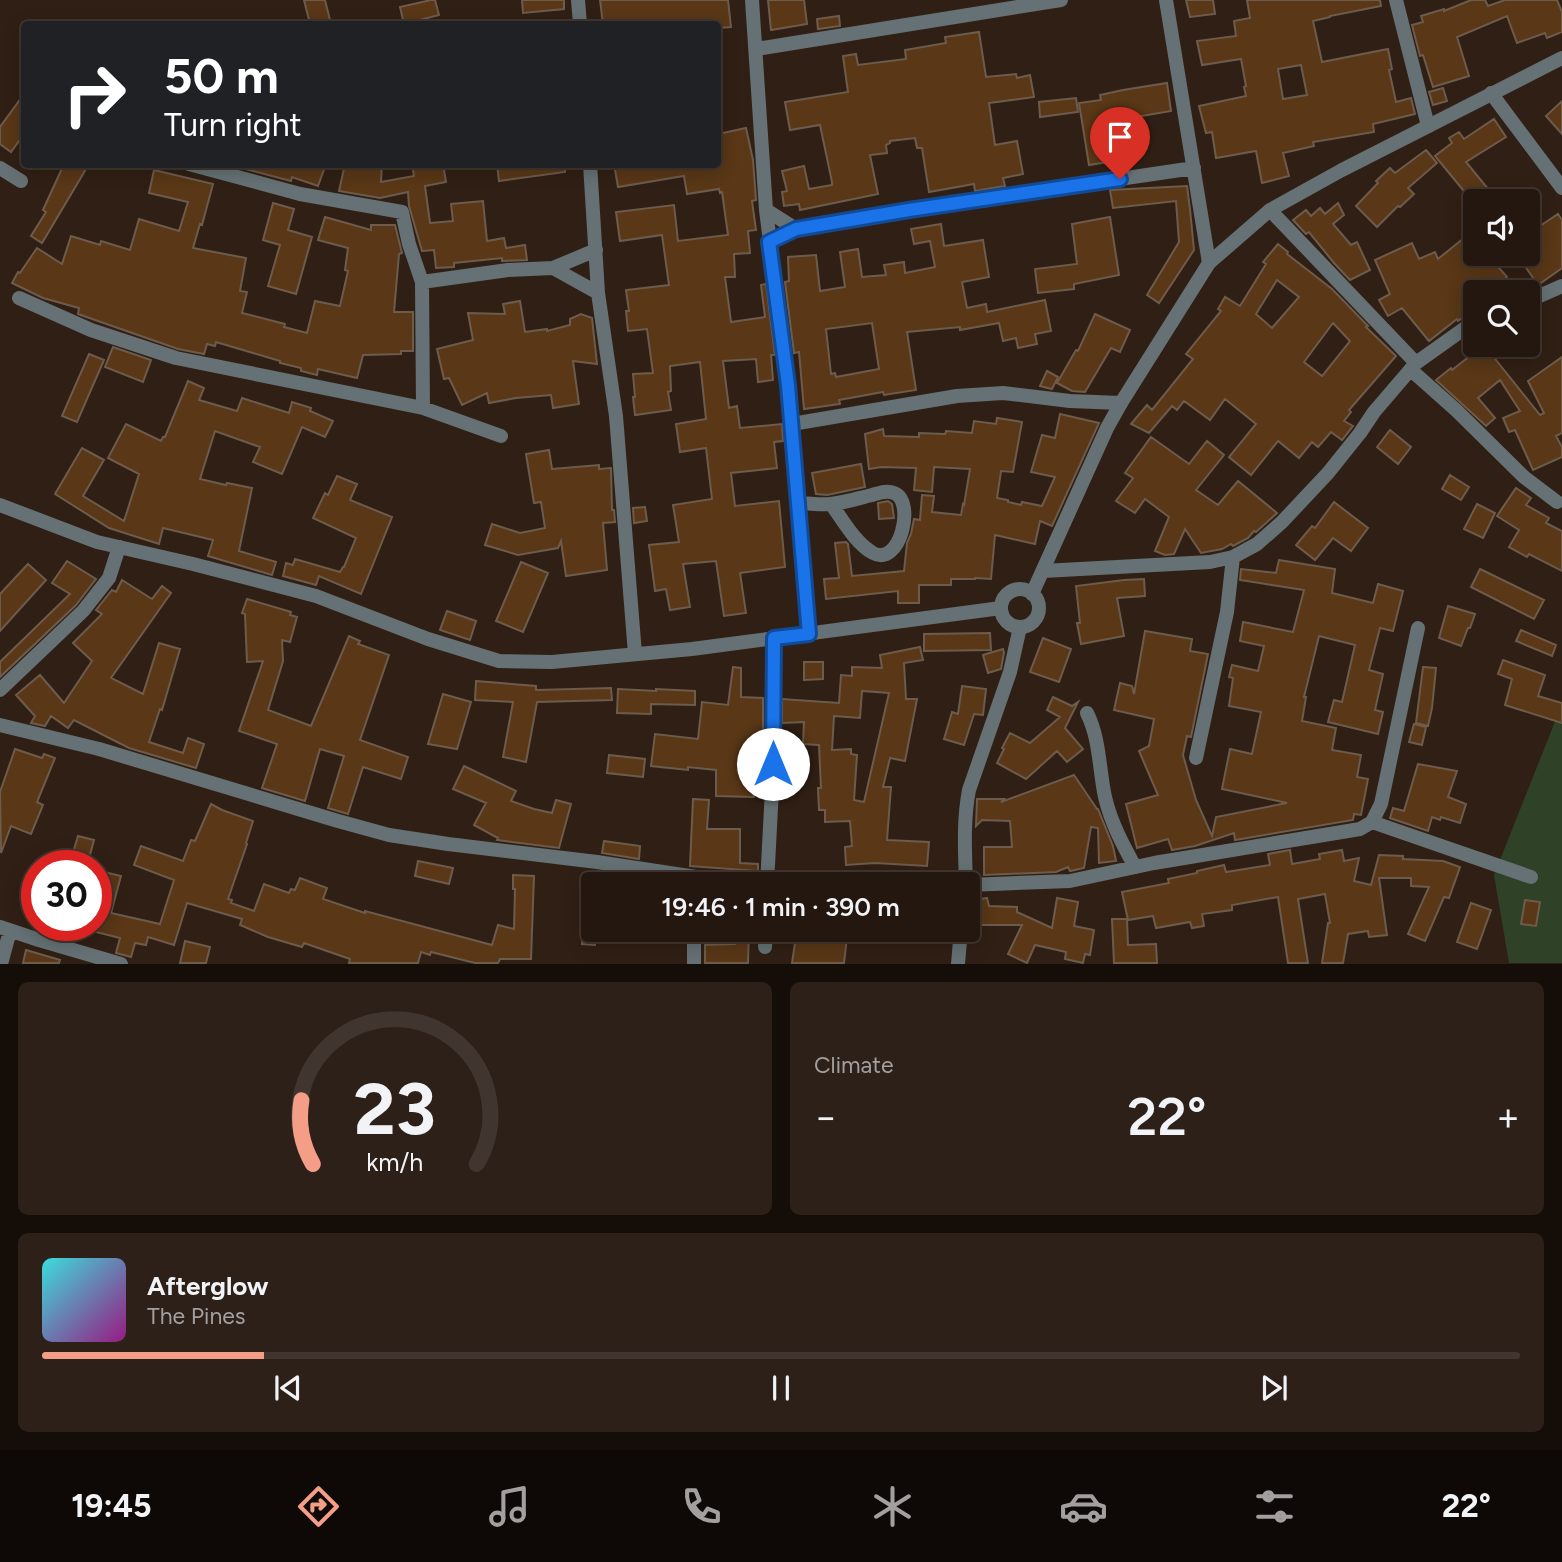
<!DOCTYPE html>
<html lang="en">
<head>
<meta charset="utf-8">
<style>
	:root { --surface:#24170f; --page:#2c2018; --text:#f1f3f6; --muted:#a39f9e; --line:#41362f; --accent:#f49e87 }
	body { margin:0; font-family:Figtree,sans-serif; background:var(--page); color:var(--text); height:100vh; display:flex; flex-direction:column; font-size:26px; white-space:nowrap }
	* { box-sizing:border-box; margin:0 }
	p { font-size:23px; color:var(--muted) }
	.icon { flex:none; width:38px; height:38px; fill:none; stroke:currentColor; stroke-width:2; stroke-linecap:round; stroke-linejoin:round }
	.map { position:relative; height:964px; overflow:hidden }
	.panel { display:flex; flex-direction:column; gap:18px; padding:18px; background:#140d08; flex:1 }
	.panel>* { flex:none }
	.top-card { position:absolute; left:21px; top:21px; width:700px; height:147px; border-radius:7px; box-shadow:0 4px 18px #0003,0 0 0 2px var(--line); background:#202124; color:#fff; overflow:hidden }
	.fabs { position:absolute; left:1463px; top:189px; display:grid; gap:14px }
	.fabs a { display:grid; place-items:center; width:77px; height:77px; border-radius:7px; background:var(--surface); box-shadow:0 4px 18px #0003,0 0 0 2px var(--line); font-size:35px }
	.speed { position:absolute; left:21px; top:850px; display:flex; gap:14px; font-size:35px; font-weight:700; text-align:center }
	.speed>* { display:grid; place-content:center; width:91px; height:91px; border-radius:50%; background:var(--surface); box-shadow:0 4px 18px #0003,0 0 0 2px var(--line); line-height:1 }
	.speed .limit { border:10px solid #d22; background:#fff; color:#111 }
	.pin { position:absolute; display:grid; place-items:center; width:60px; height:60px; color:#fff; margin:-72px -30px; border-radius:50% 50% 50% 0; rotate:-45deg; box-shadow:0 0 7px #0007 }
	.pin .icon { rotate:45deg }
	.me { position:absolute; width:77px; margin:-38px; rotate:0deg; stroke-linejoin:round; filter:drop-shadow(0 0 5px #0008) }
	.turn { display:flex; align-items:center; gap:24px; height:147px; padding:0 28px; font-size:32px }
	.turn .icon { width:91px; height:91px; stroke-width:2.5 }
	.turn b { display:block; font-size:49px; line-height:60px }
	.big { font-size:52px; font-weight:600; line-height:1.1 }
	.panel .widget { flex:1; display:flex; flex-direction:column; justify-content:center; gap:10px; min-width:0; padding:0 24px; border-radius:10px; background:var(--page) }
	.panel .dial { align-items:center; gap:0 }
	.dial svg { height:182px; overflow:visible; fill:none; stroke:var(--line); stroke-width:7; stroke-linecap:round; text-anchor:middle }
	.dial text { fill:var(--text); stroke:none }
	.song { display:flex; align-items:center; gap:21px }
	.cover { width:84px; height:84px; border-radius:10px; background:linear-gradient(135deg,hsl(180 70% 55%),hsl(310 70% 35%)) }
	.played { height:7px; border-radius:4px; background:linear-gradient(90deg,var(--accent) 15%,var(--line) 15%) }
	.keys { display:flex; justify-content:space-around; direction:ltr }
	.heat { display:flex; justify-content:space-between; align-items:center; font-size:38px; direction:ltr }
	.panel .tiles { flex:1; display:grid; gap:18px; grid-template-columns:1fr 1fr }
	.widget:last-child { grid-column:span 2 }
	.trip { position:absolute; left:581px; top:872px; width:399px; height:70px; border-radius:7px; background:var(--surface); box-shadow:0 4px 18px #0003,0 0 0 2px var(--line); font-weight:600; line-height:70px; text-align:center }
	.tab-bar { display:flex; height:112px; justify-content:space-around; align-items:center; background:#0e0906; color:var(--muted) }
	.tab-bar .icon { width:49px; height:49px }
	.tab-bar .active { color:var(--accent) }
	.tab-bar b { font-size:32px; color:var(--text) }
	.map>svg:first-child { display:block }
	.green { fill:#2f4126 }
	.building { fill:#593717; stroke:#6d5b4c; stroke-width:2; fill-rule:evenodd }
	.lines { fill:none; stroke-linecap:round; stroke-linejoin:round }
	.minor { stroke:#657174; stroke-width:14 }
	.tertiary { stroke:#657174; stroke-width:14 }
	.route-casing { stroke:#114b97; stroke-width:18 }
	.route { stroke:#1a73e8; stroke-width:12 }
</style>
</head>
<body>
<div class="map">
<svg width="1562" height="964" viewBox="0 0 1562 964">
	<rect width="100%" height="100%" fill="#301f14"/>
	<path class="green" d="M1562 704V963H1509L1494 875Z"/>
	<path class="building" d="M304 0H325L331 24H310Z
		M431 0H435L439 15 404 24 400 7Z
		M522 0H564V9L523 13Z
		M600 0H728L731 27 718 28V24H603Z
		M768 0H804L807 24 771 30Z
		M1186 0H1213L1215 14 1190 17Z
		M1247 0H1380L1381 6 1330 16V17L1313 21 1322 62 1388 49 1392 69 1389 70 1396 102 1411 98 1415 114 1373 124 1374 132 1313 142 1314 146 1283 153 1289 176 1262 183 1256 151 1216 158 1212 132 1206 133 1199 106 1246 96 1244 87 1246 86 1241 59 1202 65 1197 41 1236 36 1234 21 1250 18ZM1301 65 1307 95 1283 99 1278 69Z
		M1471 0H1485L1488 6 1505 0H1557L1562 12V32L1547 38 1545 33 1517 43 1507 16 1457 37 1469 76 1433 87 1423 55 1420 56 1412 25 1423 22 1421 16 1444 9V11Z
		M839 16 840 26 818 29 817 19Z
		M979 32 986 77 1016 74 1017 78 1030 75 1034 97 989 103 995 145 1017 141 1023 174 1003 178 1005 186 975 191 974 184 929 192 922 148H917L915 138 890 141V143L886 145 887 153 870 155 878 194 800 210 799 204 784 206 782 192 787 191 782 171 804 166 809 189 832 185V182L820 125 790 130 785 102 848 92 843 56 856 54 858 65 906 59 905 50 946 43 945 37Z
		M1167 83 1171 111 1124 119V120L1118 122 1122 148 1106 151 1108 162 1089 165 1079 103 1101 100 1100 95 1123 90Z
		M1443 88 1447 101 1433 105 1429 92Z
		M24 94V134L11 152 0 144V127Z
		M1076 98 1078 112 1040 117 1039 102Z
		M1562 101V134L1546 116Z
		M1494 119 1506 137 1466 162 1498 201H1472L1435 156 1452 143 1449 138 1459 132 1464 139Z
		M746 128 753 160 756 200 752 201 756 230 748 231 750 253 734 254 735 277H725L731 322 765 317 761 285 766 284 775 355H771L773 380 758 382 756 359 723 361 729 408 737 406 740 428 782 424 783 441 774 442 777 468 731 473 735 506 779 501 785 567 740 573 746 613 724 616 716 561 683 564 690 607 670 610 666 589 655 591 649 545 679 542 673 505 712 499 706 448 680 452 676 424 706 419 700 362 670 366 671 391 668 392 671 410 635 415 633 397H635L633 374 653 373 647 329 628 331 626 311H629L626 290 669 285 662 235 620 241 616 212 674 205 678 241 728 235 722 192 720 193 719 189 687 194 684 176 618 187 614 164H718V134Z
		M1426 150 1437 163 1408 188 1414 194 1400 207 1398 206 1377 227 1356 206 1378 183 1376 181 1390 168 1395 173Z
		M64 164H89L42 243 31 236 46 212 43 210Z
		M234 164H326L318 186 292 177 291 181 238 167Z
		M345 164H382L381 182 414 176 412 164H443L446 182 425 186 430 223 453 221 451 204 483 201 487 241 504 238 506 248 525 245 527 260 502 261V258L454 263V267L436 268 434 250 422 251 409 206 408 192 380 198 339 191Z
		M497 164H565V172L499 181Z
		M154 170 213 184 202 225 200 224 193 248 246 258 240 291 247 292 242 313 285 324 284 327 307 333 315 301 340 306 348 271 345 270 348 248 318 240 325 217 371 230V225H395L402 253 399 254 394 312H413V351H401V354L363 355 357 378 318 369 317 375 301 371V368L280 363V361L216 342 215 346 207 344 204 354 178 349 78 314 79 308 43 298 12 283 18 272 20 273 37 248 62 264 71 236 100 245 101 241 130 250 139 219 179 231 188 202 149 193Z
		M1187 186 1190 209 1194 250 1159 303 1147 295 1179 242 1176 201 1113 208 1110 190Z
		M273 203 294 209 288 230 312 237 296 294 268 286 280 245 263 240Z
		M1338 203 1344 215 1333 224 1351 245 1357 242 1370 270 1350 280 1334 263 1309 232 1306 234 1293 220 1306 210 1311 216 1320 208 1325 214Z
		M1558 214 1562 220V268L1538 285 1520 259 1540 245 1531 232Z
		M1110 217 1119 275 1074 284V289L1038 293 1035 269 1077 264 1072 224Z
		M941 224 944 246 983 240 989 277 962 282 967 308 986 304 987 312 1045 300 1051 331 1035 334 1037 344 1018 348 1016 338 1003 341 999 323 960 330V327L907 332 916 390 884 395 883 392 839 400 840 404 804 409 799 352 794 353 785 282 789 281 788 257 816 255 820 291 845 287 840 252 858 249 862 277 886 275 884 265 904 262 905 273 935 267 930 241 914 244 911 229ZM872 323 879 369 836 377 835 373 831 374 826 329Z
		M1475 229V254H1487L1507 277 1489 292H1475V308L1458 321 1457 319 1429 341 1402 308 1388 316 1379 300 1390 294 1375 260 1412 243 1419 259 1435 252 1438 259Z
		M1278 244 1288 252 1287 254 1332 289 1368 326 1366 327 1396 356 1349 410 1351 412 1344 421 1353 426 1342 440 1331 432 1318 447 1312 442 1299 458 1278 441 1251 475 1229 457 1256 424 1225 399 1210 420 1184 401 1177 410 1172 406 1149 433 1131 424 1147 405 1152 410 1193 359 1186 354 1221 311 1218 309 1225 297 1240 306 1266 264 1263 262ZM1277 280 1299 297 1272 328 1256 314ZM1333 323 1350 341 1322 376 1304 362Z
		M520 301 525 332 547 329V331L570 325V319L581 314 592 318 597 364 573 361 579 404 553 408 551 395 516 398 489 403 487 393 462 405 449 378 444 379 437 349 473 340 468 313 505 314 503 304Z
		M1095 314 1130 330 1120 352 1111 348 1085 392 1072 391 1057 383 1076 350 1078 351Z
		M1484 345 1540 415 1544 413 1528 381 1562 357V433L1556 436 1562 447V457L1533 470 1515 430 1509 432 1503 418 1520 411 1500 380 1478 398 1495 418 1486 426 1436 380 1451 368 1452 370Z
		M113 347 151 360 143 382 105 367Z
		M89 354 104 360 77 422 62 416Z
		M1047 371 1058 377 1052 389 1040 386Z
		M188 381 204 388 199 400 237 411 242 398 289 413 292 402 311 408 310 411 333 421 325 437 302 427 282 474 253 462 260 447 215 431 200 479 226 485 227 483 252 488 239 551 276 562 272 575 208 556 213 540 163 528 159 544 109 528 55 494 82 448 104 460 83 496 124 521 139 474 108 458 126 424 161 441 163 437H165Z
		M1060 414 1099 423 1052 526 1040 521 1035 544 995 535 991 579 975 578V579H951V585H919V603H898V591L826 599 824 579 839 578 835 543 846 542 848 544 852 576 904 571 907 543 911 534 914 519 920 520 922 495 934 496 932 512 961 515 963 504 964 505 970 469 934 467 932 492 914 490 916 468 881 467 869 469 865 434 883 429 884 436 919 437V433L945 434 946 431 972 433 974 421 996 424 997 418 1022 422 1013 472 1001 471 997 498 1008 500V502L1021 505 1022 502 1042 506 1055 477 1031 472 1042 435 1055 438Z
		M1390 430 1411 447 1398 464 1377 447Z
		M1151 437 1189 464 1207 441 1224 455 1196 490 1218 505 1238 481 1277 513 1256 532 1254 531 1248 538 1233 546 1231 544 1222 549 1201 553 1185 529 1174 554 1165 555 1155 551 1169 517 1145 499 1135 513 1116 501 1133 478 1125 473Z
		M549 450 552 469 599 465V469L611 468 612 510H614L615 522 603 523 607 570 566 576 561 541 558 548 518 555 485 545 492 524 520 533 545 528 541 502 534 503 526 454Z
		M861 464 865 487 827 495 816 494 812 473Z
		M1450 475 1469 487 1461 500 1442 489Z
		M337 476 357 484 350 500 392 517 361 594 319 576 316 585 283 576 286 563 293 565 295 559 340 572 343 567H344L356 538 313 518 325 493 328 495Z
		M1516 488 1531 498 1526 505 1549 518 1546 523 1562 531V571L1529 554 1527 557 1509 547 1519 530 1497 516Z
		M888 501 892 504 894 518 879 519 878 503Z
		M1334 502 1368 528 1351 551 1333 538 1315 560 1296 545 1312 526 1315 528Z
		M1477 504 1495 513 1483 538 1464 529Z
		M645 507 647 521 634 523 633 508Z
		M1279 560 1335 569 1332 593 1373 603 1378 584 1403 591 1393 631 1380 628 1369 670 1383 674 1375 710 1383 712 1378 734 1328 722 1334 700 1342 702 1355 645 1319 636 1304 697H1306L1302 721 1336 728 1332 750 1361 755 1357 777 1368 779 1361 815 1354 814 1353 820 1235 840 1234 833 1195 846 1172 850 1168 839 1137 848 1126 804 1158 795 1139 751 1149 746 1154 719 1114 710 1120 683 1132 686 1134 694 1145 631 1192 639 1190 651 1208 654 1191 737 1187 736 1183 755 1196 800 1212 836 1216 817 1287 803 1222 789 1230 749 1252 754 1261 712 1229 706 1233 678 1229 677 1232 665 1258 671 1264 646 1240 641 1243 622 1293 632 1304 590 1240 580 1241 569 1276 573Z
		M67 561 96 579 76 605 0 677V662L70 594 52 583Z
		M521 562 548 573 523 632 496 621Z
		M28 564 46 580 0 631V594Z
		M1480 569 1544 600 1534 619 1471 587Z
		M1144 579 1145 596 1117 598 1124 636 1081 644 1077 623H1080L1076 586 1124 580Z
		M122 580 152 599 162 586 171 593 111 678 143 694 159 643 180 649 162 710 160 709 149 742 183 753 188 738 204 744 196 768 129 748 74 720 68 728 51 716 45 726 31 723 35 716 16 695 40 675 64 703 92 661 73 643 102 614 96 610 112 590 116 592Z
		M247 599 291 612 290 615 297 617 290 642 282 640 283 661 268 710 311 726 349 636 360 641 358 644 389 655 360 740 408 757 401 779 363 767 348 814 328 808 344 756 320 749 305 801 262 788 277 744 239 731 263 661 247 662 245 614 242 613Z
		M1448 606 1475 614 1470 628H1468L1461 646 1439 638Z
		M447 611 476 621 470 640 440 630Z
		M1521 630 1556 645 1552 656 1516 641Z
		M990 633 991 650 924 651V634Z
		M1043 638 1071 649 1059 682 1030 672Z
		M920 647 923 660 904 663 906 699H917L905 761 890 758 883 787H891L887 840 929 842 927 866 875 863 846 865 845 847 852 846 850 821 825 822V810H819L818 788H821L819 745 803 744 804 722 782 723V699L839 703 841 675 852 676V667L882 668 880 655ZM862 691 889 693 864 802 854 800 857 755 851 754V749L832 750 834 716 860 718Z
		M1003 649 1004 653 1001 669 988 673 983 655Z
		M1503 660 1545 675 1538 696 1562 703V723L1505 705 1512 679 1498 674Z
		M804 662H823V679L804 680Z
		M733 667 741 668V697L763 698V731L758 778H755L754 797 716 796V770L688 767V770L651 766 655 734 698 739 702 702 728 705Z
		M1423 667 1436 668 1432 708 1428 726 1416 723Z
		M476 681 536 686V690L611 688 612 700 537 702 526 762 503 757 513 702 475 700Z
		M962 686 986 689 983 715 974 714 964 745 944 739 952 712 958 714Z
		M618 689 656 691V689L695 691V705L651 704V714L617 713Z
		M443 694 471 702 457 749 428 744Z
		M1053 697 1072 706 1078 702 1065 728 1083 749 1067 762 1057 751 1026 779 997 763 1004 749 1002 748 1010 733 1030 743 1060 717 1047 710Z
		M1414 724 1426 727 1422 745 1409 742Z
		M15 749 42 758 44 754 55 758 37 802 43 805 31 834 11 826 1 853 0 792Z
		M609 755 645 759 643 777 607 773Z
		M1418 764 1457 771 1448 797 1466 804 1460 823 1441 817 1440 820 1432 817 1428 831 1390 818 1393 808 1404 811Z
		M464 766 516 791 511 801 534 809 552 813 556 800 571 804 559 848 497 840 498 838 474 825 486 803 453 789Z
		M1074 775 1097 809H1098L1113 846 1116 861 1099 863 1098 828 1091 827 1084 868 1070 871 1068 867 1056 872 984 875V847H1012L1010 821 982 820 976 826 977 799H1004L1001 802Z
		M693 799 709 800 707 829H740V863L758 864V871L690 866Z
		M211 804 222 810 253 821 246 843 247 844 228 899 232 900 231 903 254 911 264 884 289 893 291 889 295 890 300 878 327 888 323 899 365 913V911L492 945 498 925 514 929 515 889H513V875L534 876 531 959H500L498 963H475L431 952 430 955 421 952 418 963H349L350 959 304 943 302 947 268 937 240 925 242 919 187 903 174 945 148 937 146 945 135 943 131 957 116 953 120 938 96 932V870L121 876 111 913 160 924 174 880 134 865 141 846 183 861 191 840 195 841Z
		M78 836 94 840 87 866H69Z
		M604 841 640 846 639 859 602 853Z
		M1290 850 1292 864 1320 859 1319 854 1342 850 1344 861 1359 858 1354 881 1371 885 1379 855 1403 856V859L1443 861 1460 867 1449 898 1444 897 1425 941 1408 934 1429 887 1411 886V878H1379L1387 935 1369 937 1368 931 1348 934 1343 963H1322L1328 923H1330L1325 894 1298 899 1308 963H1288L1278 897 1232 905V910L1202 914 1204 926 1192 928 1190 922 1156 928 1153 916 1128 920 1122 892 1169 883 1168 879 1197 873V871L1224 865 1226 872 1270 865 1268 854Z
		M418 861 453 868 449 884 415 876Z
		M581 896 593 897V924L580 923Z
		M987 898 989 906 1017 907V912L1052 928 1057 898 1078 902 1074 926 1094 930 1090 955 1085 954 1083 963 1065 959 1066 952 1035 945 1027 963 1008 954 1022 925H980L975 900Z
		M1525 900 1540 902 1536 926 1521 924Z
		M1471 903 1491 910 1477 949 1457 942Z
		M1112 919H1127L1128 945 1156 944 1157 963H1114Z
		M583 929H596L595 945 582 944Z
		M736 929H749L748 963H705V945L735 944Z
		M797 929H848L844 963H792Z
		M185 941 210 947 206 963H180Z
		M26 950 60 960 59 963H23Z"/>
	<g class="lines">
		<path class="minor" d="M578 0 580 24
			M752 0 766 210 788 385 809 634
			M1166 0 1209 263
			M1396 0 1428 126
			M756 49 1061 0
			M1491 93 1562 188
			M189 164 300 194 402 212 409 244 422 282 423 408
			M590 164 598 293 616 416 635 654
			M0 168 21 181
			M766 210 796 229
			M1270 210 1416 363
			M769 242 796 229 909 210 1194 168
			M553 268 598 293
			M422 282 508 270 553 268 596 250
			M19 298 91 330 176 358 423 408 501 436
			M1528 301 1562 286
			M1411 370 1456 410 1524 477 1557 502
			M792 424 957 396 1003 393 1070 401 1121 403
			M798 503C809 503 820 505 830 504 844 503 859 498 872 495 879 493 887 490 894 493 916 501 900 568 873 553 855 543 843 520 831 504
			M1043 571 1210 562 1233 557 1257 544 1282 522 1328 473 1360 433 1374 412 1416 363 1468 326 1475 323
			M0 690 83 611 109 578 119 547
			M1087 713C1100 739 1099 769 1105 797 1111 823 1123 845 1135 867
			M0 725 99 749 338 821 389 835 448 844 597 862 696 877 767 881
			M1196 758 1227 612 1233 557
			M1372 822 1531 877
			M767 884 772 789 773 638
			M966 884C965 852 963 821 969 790L1010 672 1020 627
			M968 885 1070 881 1154 863 1360 829 1372 822 1381 804 1418 628
			M0 927 39 940 121 964
			M765 947 766 929
			M1 964 10 931
			M694 964V929
			M958 964 961 929"/>
		<path class="tertiary" d="M0 505 97 542 193 564 316 596 428 639 499 661 552 662 692 649 1001 608
			M1001 608a19 19 0 1 1 38 0a19 19 0 1 1-38 0Z
			M1032 594 1107 428 1121 403 1209 263 1270 210 1342 170 1562 58"/>
	</g>
	<g class="lines">
		<g class="route-casing">
			<path id="route" d="M773 764 774 638 809 634 788 385 769 242 796 229 909 210 1120 179"/>
		</g>
		<use href="#route" class="route"/>
	</g>
</svg>
<div class="fabs">
<a><svg class="icon" aria-label="sound" viewBox="0 0 24 24"><path d="M4 9h4l5-4v14l-5-4H4zM17 9q2 3 0 6"/></svg></a>
<a><svg class="icon" aria-label="search" viewBox="0 0 24 24"><circle cx="10" cy="10" r="6"/><path d="M15 15l6 6"/></svg></a>
</div>
<div class="speed"><div class="limit">30</div></div>
<div class="pin" style="left:1120px;top:179px;background:#d93025"><svg class="icon" aria-label="arrive" viewBox="0 0 24 24"><path d="M6 21V4h12l-3 4 3 4H6"/></svg></div>
<svg class="me" style="left:773px;top:764px" viewBox="-20 -20 40 40"><circle r="19" fill="#fff"/><path d="M0-13L10 11 0 6-10 11z" fill="#1a73e8"/></svg>
<div class="trip">19:46 · 1 min · 390 m</div>
<div class="top-card">
<div class="turn"><svg class="icon" aria-label="right" viewBox="0 0 24 24"><path d="M7 20v-9h11M14 6l5 5-5 5"/></svg><div><b>50 m</b>Turn right</div></div>
</div>
</div>
<section class="panel">
<div class="tiles">
<div class="widget dial"><svg viewBox="0 0 100 80">
<path d="M14 69A42 42 0 1 1 86 69"/>
<path d="M14 69A42 42 0 0 1 9 41" stroke="#f49e87"/>
<text x="50" y="56" font-size="32" font-weight="700">23</text>
<text x="50" y="72" font-size="11">km/h</text>
</svg></div>
<div class="widget"><p>Climate</p>
<div class="heat"><a>−</a><b class="big">22°</b><a>+</a></div>
</div>
<div class="widget">
<div class="song"><i class="cover"></i><div><b>Afterglow</b><p>The Pines</p></div></div>
<div class="played"></div>
<div class="keys"><svg class="icon" aria-label="previous" viewBox="0 0 24 24"><path d="M18 5L8 12l10 7zM5 5v14"/></svg><svg class="icon" aria-label="pause" viewBox="0 0 24 24"><path d="M8 5v14M16 5v14"/></svg><svg class="icon" aria-label="next" viewBox="0 0 24 24"><path d="M6 5l10 7-10 7zM19 5v14"/></svg></div>
</div>
</div>
</section>
<nav class="tab-bar">
<b>19:45</b>
<svg class="icon active" aria-label="directions" viewBox="0 0 24 24"><path d="M12 3l9 9-9 9-9-9zM9 14v-3h6M13 9l2 2-2 2"/></svg>
<svg class="icon" aria-label="music" viewBox="0 0 24 24"><path d="M9 18V5l10-2v13"/><circle cx="6" cy="18" r="3"/><circle cx="16" cy="16" r="3"/></svg>
<svg class="icon" aria-label="phone" viewBox="0 0 24 24"><path d="M5 4h4l2 5-3 2q2 4 5 5l2-3 5 2v4C11 20 4 13 5 4z"/></svg>
<svg class="icon" aria-label="climate" viewBox="0 0 24 24"><path d="M12 3v18M4 7l16 10M4 17L20 7"/></svg>
<svg class="icon" aria-label="car" viewBox="0 0 24 24"><path d="M5 17H2v-5l4-1 3-4h7l3 4 3 1v5h-3M9 17h6M6 11h13"/><circle cx="7" cy="17" r="2"/><circle cx="17" cy="17" r="2"/></svg>
<svg class="icon" aria-label="filters" viewBox="0 0 24 24"><path d="M4 7h16M4 17h16"/><circle cx="9" cy="7" r="2"/><circle cx="15" cy="17" r="2"/></svg>
<b>22°</b>
</nav>
</body>
</html>
